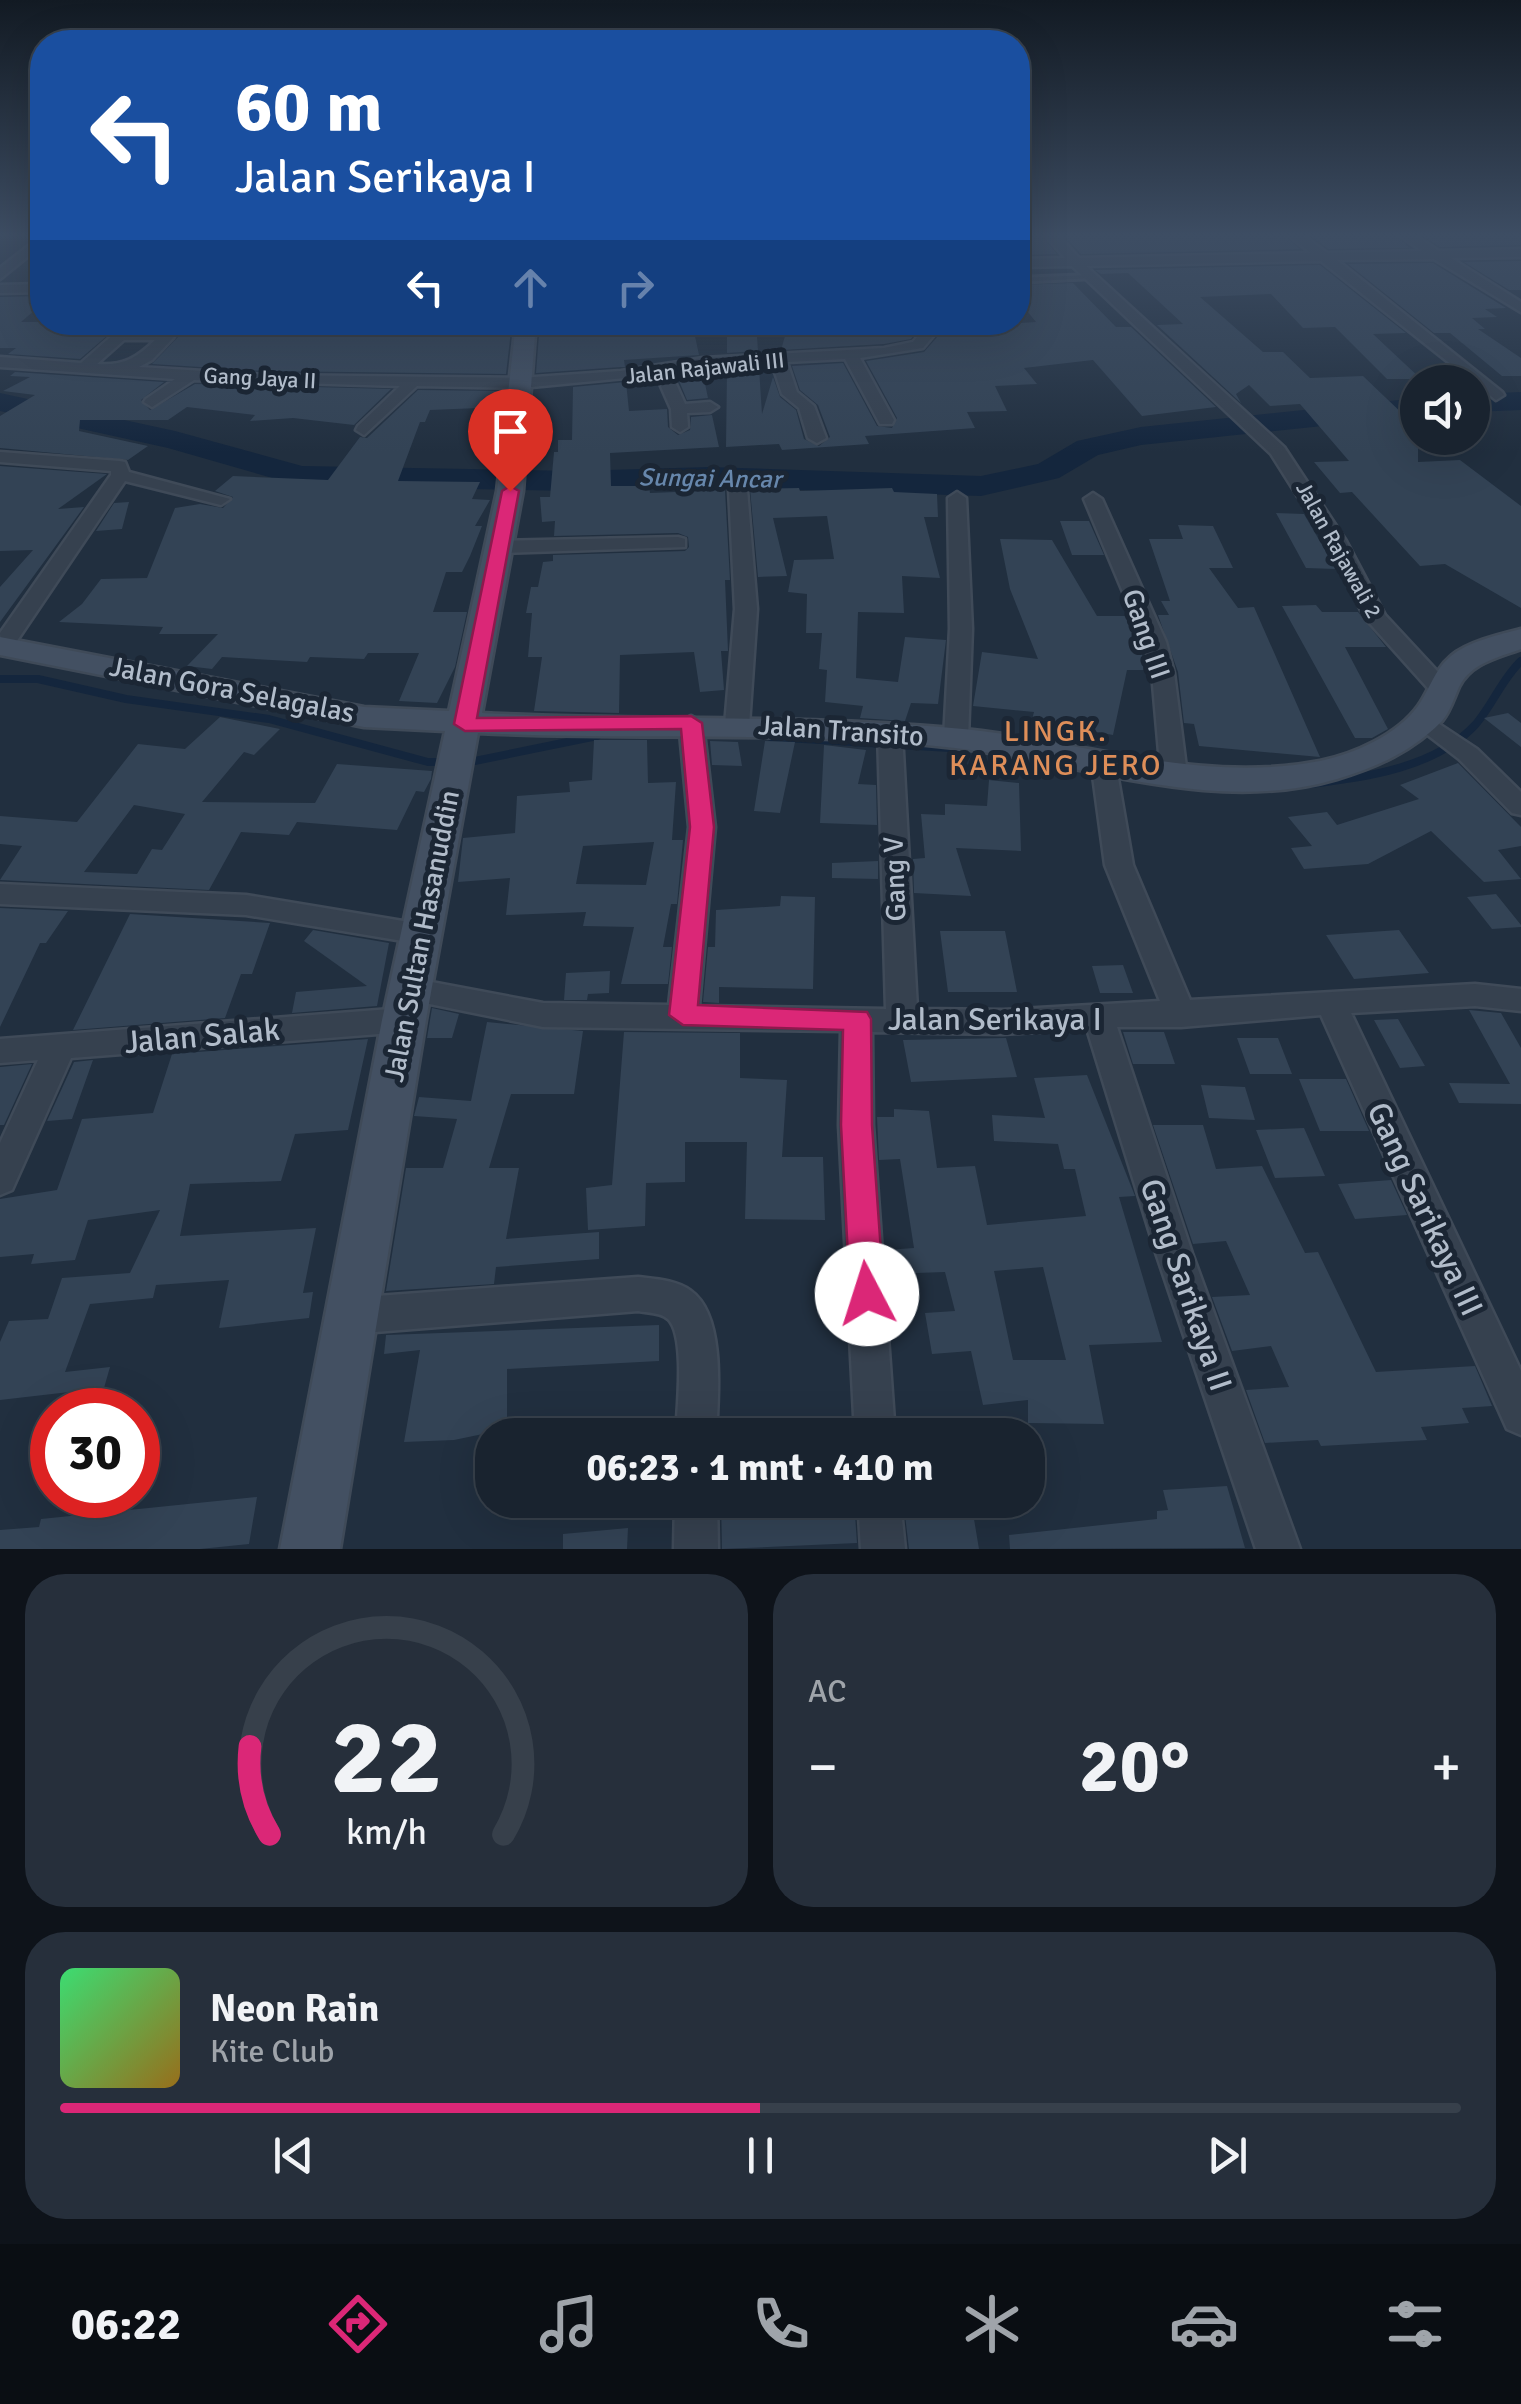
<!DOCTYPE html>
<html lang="id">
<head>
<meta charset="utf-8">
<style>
	:root { --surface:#19232f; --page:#262f3b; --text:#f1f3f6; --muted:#9fa4aa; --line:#37404b; --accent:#db2777 }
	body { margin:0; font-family:Signika,sans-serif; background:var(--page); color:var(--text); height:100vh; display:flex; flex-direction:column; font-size:38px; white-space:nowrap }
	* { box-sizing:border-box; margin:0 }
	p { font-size:32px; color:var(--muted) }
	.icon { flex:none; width:55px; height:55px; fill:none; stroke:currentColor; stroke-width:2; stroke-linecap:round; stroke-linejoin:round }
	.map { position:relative; height:1549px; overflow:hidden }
	.details { display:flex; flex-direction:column; gap:25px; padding:25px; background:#0e131a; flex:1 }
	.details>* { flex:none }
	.top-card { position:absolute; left:30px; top:30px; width:1000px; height:305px; border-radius:40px; box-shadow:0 10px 40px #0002,0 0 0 2px var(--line); background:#1a4fa0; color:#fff; overflow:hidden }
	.tools { position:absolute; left:1400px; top:365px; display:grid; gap:20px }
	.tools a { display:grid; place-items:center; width:90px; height:90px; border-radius:50%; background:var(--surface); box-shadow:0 10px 40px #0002,0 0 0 2px var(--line); font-size:50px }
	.speed { position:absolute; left:30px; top:1388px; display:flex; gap:20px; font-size:50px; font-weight:700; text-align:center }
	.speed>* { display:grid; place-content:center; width:130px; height:130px; border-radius:50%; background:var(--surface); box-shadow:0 10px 40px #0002,0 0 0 2px var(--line); line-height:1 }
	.speed .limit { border:15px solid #d22; background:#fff; color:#111 }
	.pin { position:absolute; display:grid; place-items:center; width:85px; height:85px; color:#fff; margin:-102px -42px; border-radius:50% 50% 50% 0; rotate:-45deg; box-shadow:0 0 10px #0007 }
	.pin .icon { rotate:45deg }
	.me { position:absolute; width:110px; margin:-55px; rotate:355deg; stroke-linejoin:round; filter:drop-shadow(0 0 8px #0008) }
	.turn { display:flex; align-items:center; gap:35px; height:210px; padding:0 40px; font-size:45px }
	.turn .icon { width:130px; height:130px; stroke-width:2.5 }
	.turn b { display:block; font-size:70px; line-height:85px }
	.lanes { display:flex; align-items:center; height:95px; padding:0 40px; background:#0003; justify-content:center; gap:50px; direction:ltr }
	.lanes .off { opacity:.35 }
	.big { font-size:75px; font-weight:800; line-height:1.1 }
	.details .widget { flex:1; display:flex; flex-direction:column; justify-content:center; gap:15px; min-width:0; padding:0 35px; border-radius:40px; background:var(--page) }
	.details .dial { align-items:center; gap:0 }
	.dial svg { height:260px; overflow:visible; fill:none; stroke:var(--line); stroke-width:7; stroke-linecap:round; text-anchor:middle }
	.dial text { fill:var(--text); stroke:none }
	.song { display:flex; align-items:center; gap:30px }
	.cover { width:120px; height:120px; border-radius:15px; background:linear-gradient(135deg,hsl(140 70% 55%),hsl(40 70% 35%)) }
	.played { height:10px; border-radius:5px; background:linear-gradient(90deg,var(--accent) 50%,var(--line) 50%) }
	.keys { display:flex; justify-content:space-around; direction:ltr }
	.heat { display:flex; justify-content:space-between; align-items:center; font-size:55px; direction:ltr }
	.details .tiles { flex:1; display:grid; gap:25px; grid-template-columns:1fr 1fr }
	.widget:last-child { grid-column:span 2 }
	.trip { position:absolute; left:475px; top:1418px; width:570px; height:100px; border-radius:40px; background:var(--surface); box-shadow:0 10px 40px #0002,0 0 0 2px var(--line); font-weight:800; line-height:100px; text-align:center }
	.tab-bar { display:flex; height:160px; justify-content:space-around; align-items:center; background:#0a0e13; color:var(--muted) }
	.tab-bar .icon { width:70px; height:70px }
	.tab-bar .selected { color:var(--accent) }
	.tab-bar b { font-size:45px; color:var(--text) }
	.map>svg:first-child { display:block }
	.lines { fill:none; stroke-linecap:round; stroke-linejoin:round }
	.stream-far1 { stroke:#14263d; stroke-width:4 }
	.stream { stroke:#14263d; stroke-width:8 }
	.river { fill:#14263d; fill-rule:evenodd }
	.building { fill:#334355; fill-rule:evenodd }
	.lane-casing { stroke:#3f4a58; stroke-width:6 }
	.street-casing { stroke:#3f4a58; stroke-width:5 }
	.secondary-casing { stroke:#3f4a58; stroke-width:5 }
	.lane { fill:#36414f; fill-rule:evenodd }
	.street { fill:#36414f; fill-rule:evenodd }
	.secondary { fill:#435062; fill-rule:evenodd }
	.route { fill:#db2777; stroke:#8e194d; stroke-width:2.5 }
	.labels { text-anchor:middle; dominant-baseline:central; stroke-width:10; stroke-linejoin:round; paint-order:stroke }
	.far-street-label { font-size:22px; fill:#b1bcca; stroke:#1b2634 }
	.far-water-label { font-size:25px; font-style:italic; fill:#6787ac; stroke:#1b2634 }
	.street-label { font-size:28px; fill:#b1bcca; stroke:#1b2634 }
	.neighbourhood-label { font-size:30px; letter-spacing:2.5px; fill:#de8e59; stroke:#1b2634 }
	.near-street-label { font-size:32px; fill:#b1bcca; stroke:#1b2634 }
</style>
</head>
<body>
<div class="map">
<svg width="1521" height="1549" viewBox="0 0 1521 1549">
	<rect width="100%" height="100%" fill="#212f3f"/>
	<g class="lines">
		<path class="stream-far1" d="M1018 267 1492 257
			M899 346 942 332 946 322
			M651 367 683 360 781 354
			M347 376 443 377"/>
		<path class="stream" d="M0 679H38L126 699 269 719 428 762H446
			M771 737 966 749
			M465 763 597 736
			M1311 784C1366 777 1436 768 1476 724 1493 704 1502 679 1521 661"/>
		<path class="river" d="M1521 392V410L1472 412V394Z
			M0 393 175 431 302 466 574 471 709 467 981 476 1038 464 1077 441 1141 427 1418 398V416L1141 445 1098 455 1059 478 981 496 709 487 574 491 300 486 168 448 0 411Z"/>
	</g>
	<path class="building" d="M1018 235H1041L1057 254 1018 255Z
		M1063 235H1284L1300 249 1081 254Z
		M1310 235H1395L1410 248 1328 249Z
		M1422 235H1521V245L1440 247Z
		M1521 261V290H1509L1464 262Z
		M1433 263 1506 308 1485 309 1497 317 1472 318 1485 329H1478L1521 358V376H1502L1450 333H1434L1348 264Z
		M1320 265 1406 333 1373 334 1421 379H1387L1335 327 1303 328 1271 294 1200 297 1263 352H1283L1310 378 1363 376 1407 418H1418V462L1460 460 1521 506V608L1445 564 1420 566 1352 492 1340 493 1314 462 1349 461 1300 404 1270 406 1249 385 1236 394 1241 403 1157 325 1183 324 1128 273 1101 274 1095 270Z
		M1073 283 1116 327H1131L1216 407 1142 416 1093 360 1024 368 1037 384 995 386 1007 411 967 412 975 428 865 436 869 444 782 450 779 444 726 447 727 371 759 368 762 414 773 377 780 397 796 410 804 439 819 446 830 437 818 405 800 390 792 366 843 363 877 426 892 428 897 418 866 361 924 352 945 328 1036 322 1018 300V285Z
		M42 296V304L21 322H512L506 374 266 371 152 364 178 337 168 327 115 329 80 359 8 354 16 348H0V297Z
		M540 322H692L699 355 624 360 625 367H621L536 373Z
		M727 322H756L758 351 727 353Z
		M789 322 824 324 924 322 911 339 884 344 781 350Z
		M15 372 164 382 141 400 150 410 195 384 391 389 354 425 293 418 250 421 255 415 187 407 168 420H80L79 431 148 446 128 460 0 448V416L35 395 3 391 30 377 10 376Z
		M703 374 708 398 687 400 677 376Z
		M626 382 629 411 667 409 668 427 678 435 690 430 691 417 712 415 719 447 610 453 611 486H649L650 493 725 490 730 580H725L728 651H721L724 690 700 692 694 652 620 655 619 713 534 711 542 657H528L532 613H526L531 587H538L543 562 553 561V555L685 551 689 547 688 537 678 533 554 536 555 521 542 522 540 497H550L554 452H558V440H572L573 387Z
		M418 390 504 391 503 407 430 410 425 422H420L398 481 480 482 472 499 490 500 475 526H482L470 556 462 572H446L433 612H467L455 667 437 703 399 701 419 653H368L364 659 310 657 307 662 222 657 212 669 187 666 218 634H159L163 627 59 622 82 604 101 579 147 578 175 508 200 504 223 508 233 497 215 491 233 476 328 480 360 437 367 438Z
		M0 466 107 474 58 509 84 507 0 622V587L33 550 0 551Z
		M799 488 800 491 892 488 894 492 937 494 938 517H924L940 578 902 576 904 613 858 612 856 678 898 682 905 637 946 640 938 704 911 703 905 721 860 718 863 706 825 702 827 670 819 669 822 633H806L807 594 788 592 794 560 834 559 827 516 773 518 787 576 758 577 750 489Z
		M129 502 122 529 96 531 114 503Z
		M1276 513 1304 514 1336 569 1306 568Z
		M1060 521H1089L1104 555H1072Z
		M1178 525 1213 526 1233 568H1209L1238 608 1254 607 1320 757 1199 746 1194 724 1184 723 1178 672 1158 615H1169L1161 601H1170L1149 539H1183Z
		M1000 539 1052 540 1097 616H1129L1147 670H1127L1113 735 1065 726 1062 738 1029 731 1034 712 973 706 982 652 1038 659 1010 589Z
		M1316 605 1322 612H1358L1386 647H1345L1388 729 1372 738H1355L1282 606Z
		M1508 713 1521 723V747L1484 718Z
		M220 717 280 729 254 755 244 752 202 802 315 803 337 764 432 771 431 779 424 792 416 791 397 830 297 822 289 835 241 832 209 890 0 880 22 846 0 844V816L77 822 138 744 185 749ZM134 805 185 814 162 850 152 849 137 874 84 872Z
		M594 740H647L648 783 676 782 672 840H683L677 904H671L663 947H672L668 984H621L634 927 583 926 586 912 506 915 510 878 458 882 463 838 515 833 517 796 570 792 569 782 592 780ZM654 842 646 885 576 884 583 846Z
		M710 741 738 742 742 766 712 765Z
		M765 741 795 742 780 813 754 811Z
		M824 745 866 750 858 784 876 785 877 825 820 823Z
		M1458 763 1521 827V846L1498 850 1521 879 1484 882 1431 831 1368 864 1304 869 1291 848 1312 846 1288 817 1327 812 1337 825 1419 799 1400 785Z
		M989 780 1019 783 1021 851 956 848 971 896 914 893 913 859 925 858 921 814 945 815V804L987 806Z
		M878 861V879L832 878V863Z
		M1496 894 1521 925V927L1492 929 1467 897Z
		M781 896 815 897 813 989 719 987V1003L703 1002 708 947H715L716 910 780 906Z
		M0 908 68 911 46 943H40L0 1027Z
		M130 914 270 923 252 974H241L225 1018 73 1030Z
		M313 930 389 943 377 1006 292 1013 296 992 367 986 304 941Z
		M1399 930 1429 973 1354 979 1326 935Z
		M940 931H1005L1017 992H948Z
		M1123 965 1133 993H1100L1092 966Z
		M610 971 609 993 588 994 587 1000H564L566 973Z
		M432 1008 459 1014 452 1038H427Z
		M1469 1010 1501 1013 1521 1048V1104L1459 1103 1449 1083 1510 1084Z
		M1398 1019 1425 1066 1400 1068 1374 1020Z
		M487 1022 583 1031 574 1094H511L489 1168H519L506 1239 599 1232V1259L496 1267 494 1284 386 1291 406 1168H443L457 1119 414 1116 419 1097 471 1101Z
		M624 1032 740 1033V1078L787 1080 782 1157H823L825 1220 745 1219 747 1142H685V1182L646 1183 645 1226 588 1230 586 1188 612 1185Z
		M1123 1032H1164L1175 1064H1133Z
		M1006 1038 1017 1077 911 1082 903 1040Z
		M1237 1038H1278L1292 1074H1250Z
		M368 1039 348 1130 295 1134 281 1181 190 1184 180 1236 316 1228 303 1293 313 1292 309 1318 219 1328 229 1280 156 1285 153 1298 90 1304 65 1372 110 1367 104 1388 0 1400V1342L9 1321 48 1319 62 1278 130 1273 160 1210 88 1220 75 1260 31 1264 34 1254 0 1257V1199L57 1190 82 1119 153 1113 172 1054Z
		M93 1060 72 1119 47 1121 74 1062Z
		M32 1064 4 1125H0V1067Z
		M1087 1075 1135 1196 1119 1197 1162 1342 1089 1345 1104 1424 1028 1423V1400L983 1405 971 1351 932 1354 925 1313 955 1311 945 1272 887 1274 886 1250 914 1248 900 1159 879 1160 877 1117H894V1109L929 1111 937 1168 975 1166 987 1225 1086 1216 1075 1169H1064L1058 1144 994 1141 992 1115 1045 1118 1034 1078ZM1043 1267 1066 1360H1013L994 1271Z
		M1299 1079H1346L1369 1131H1320Z
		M1201 1085 1245 1087 1255 1120 1209 1118Z
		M1153 1125H1203L1216 1169 1262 1166 1305 1253 1318 1252 1376 1372 1475 1366 1492 1406 1462 1408 1469 1423 1421 1427 1427 1440 1321 1446 1318 1440 1265 1443 1246 1390 1289 1387 1271 1346 1232 1351 1212 1297 1250 1295 1226 1241 1193 1244Z
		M1304 1128 1325 1176 1275 1178 1256 1130Z
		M1391 1180 1407 1215 1355 1219 1338 1184Z
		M659 1325V1361L507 1369V1429L454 1440 404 1442 420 1350 384 1354 386 1335Z
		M1227 1486 1245 1548 1010 1549 1009 1535 1157 1519V1511L1168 1510 1163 1490Z
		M257 1497 249 1544 200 1549H0V1530L39 1527 41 1519Z
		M721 1500H854L857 1543 722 1549Z
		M973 1513 979 1549H909L905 1515Z
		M628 1528 627 1549H563V1534Z"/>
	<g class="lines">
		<g class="lane-casing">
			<path id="lane" d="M1091 275 1094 277 1093 278 1018 282V278Z"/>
		</g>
		<g class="street-casing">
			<path id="street" d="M42 235V245L0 279V268Z
				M1045 235H1058L1079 258 1311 253 1288 235H1303L1327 253 1422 251 1399 235H1414L1439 251 1521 249V257L1451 258 1521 302V312L1434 259 1337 260 1502 392 1504 395 1496 400 1321 261 1086 266 1284 447 1346 541 1385 615 1450 685 1453 690 1450 695H1434L1365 618 1326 541 1271 454 1072 266 1018 267V259L1065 258Z
				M42 284V292L0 293V285Z
				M930 322H945L923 348 860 358 894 420 892 424H880L845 359 787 362 797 392 814 406 826 438 817 443 808 438 799 408 782 394 772 363 671 373 685 404 710 402 718 407 710 412 687 413 688 427 680 432 672 427 671 409 656 375 521 388 417 386 364 435 356 430 358 426 400 386 194 380 152 407 144 402 146 399 175 379 0 367V357L81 363 115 333 168 331 175 335 173 338 152 360 139 367 266 375 521 378 621 371 703 358 884 348 913 342ZM124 340H155C137 358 123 366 97 364Z
				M0 452 119 461 125 462 129 472 230 499 221 505 125 481 10 651 2 653 0 633 111 475V471L0 462Z
				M738 485 747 490 757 609 749 725 737 732 725 725 735 609 729 490Z
				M957 492 966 498 972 629 968 738 956 745 944 738 950 629 948 498Z
				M1093 493 1102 499 1166 642 1174 673 1187 775 1183 780H1165L1161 775 1152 673 1144 642 1084 499Z
				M678 537 685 539V547L500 553 490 547 500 541Z
				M1424 714 1477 749 1521 792V815L1512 813 1459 759 1416 726 1412 721Z
				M691 716 703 723 715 827 699 1006 886 1009 878 733 890 726 902 733 917 1009 1003 1010 1160 1001 1105 865 1091 761 1103 753 1115 761 1133 865 1190 1000 1475 984 1521 989V1011L1475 1006 1351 1013 1521 1371V1435L1507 1429 1321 1015 1181 1027H1117L1192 1253 1300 1549H1256L1156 1253 1087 1029 1003 1034 872 1032 873 1125 895 1435H855L839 1125 841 1031 543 1027 410 1000 399 997 395 989 399 981 410 978 543 1003 669 1005 689 827 679 723Z
				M0 884 246 895 421 924 431 927 435 934 431 941 421 944 246 915 0 904Z
				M404 1008 415 1012 419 1020 415 1028 404 1032 71 1058 12 1190 0 1195V1143L38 1060 0 1063V1039Z
				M638 1277C655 1279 677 1280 691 1291 726 1316 718 1397 716 1435H676C677 1410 686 1336 668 1319 660 1312 648 1313 638 1311L350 1334 337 1328 331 1316 337 1304 350 1298Z
				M675 1500H717L718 1549H674Z
				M858 1500H900L905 1549H861Z"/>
		</g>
		<g class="secondary-casing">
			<path id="secondary" d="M516 322H536L523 491 482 713C639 721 795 714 952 728 1075 738 1196 785 1320 761 1354 754 1397 735 1418 706 1430 689 1434 670 1451 656 1467 642 1501 634 1521 629V649C1497 658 1471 663 1459 687 1454 698 1450 712 1442 721 1413 751 1377 767 1337 779 1213 816 1078 762 955 748 797 730 637 741 478 733L426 1020 340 1549H280L382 1020 445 731 364 727 0 655V637L364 707 449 711 497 491Z"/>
		</g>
		<use href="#lane" class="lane"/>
		<use href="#street" class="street"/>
		<use href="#secondary" class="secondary"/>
	</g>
	<linearGradient id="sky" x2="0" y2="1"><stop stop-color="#121a23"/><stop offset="0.52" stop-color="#3d4d63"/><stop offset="1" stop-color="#3d4d63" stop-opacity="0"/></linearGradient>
	<rect width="1521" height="452" fill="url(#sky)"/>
	<path class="route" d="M510 486 519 491 477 718 691 716 702 723 714 827 698 1005 867 1012 871 1019 872 1125 884 1294 879 1306 867 1310 855 1306 850 1294 841 1125 843 1030 683 1025 669 1015 690 827 681 729 465 731 454 724 502 491Z"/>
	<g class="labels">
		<g class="far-street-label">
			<text transform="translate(705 368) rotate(-6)">Jalan Rajawali III</text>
			<text transform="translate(260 378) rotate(3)">Gang Jaya II</text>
			<text transform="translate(1339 550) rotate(61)">Jalan Rajawali 2</text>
		</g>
		<g class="far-water-label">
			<text transform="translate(710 478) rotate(1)">Sungai Ancar</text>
		</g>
		<g class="street-label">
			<text transform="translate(1146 634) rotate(71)">Gang III</text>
			<text transform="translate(232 690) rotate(11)">Jalan Gora Selagalas</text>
			<text transform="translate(841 731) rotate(4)">Jalan Transito</text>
			<text transform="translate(895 879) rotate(-92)">Gang V</text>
			<text transform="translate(422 936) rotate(-79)">Jalan Sultan Hasanuddin</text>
		</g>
		<g class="neighbourhood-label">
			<text x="1056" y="731">LINGK.<tspan x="1056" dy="34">KARANG JERO</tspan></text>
		</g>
		<g class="near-street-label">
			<text x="995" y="1019">Jalan Serikaya I</text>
			<text transform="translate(202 1036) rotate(-5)">Jalan Salak</text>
			<text transform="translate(1425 1209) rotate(65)">Gang Sarikaya III</text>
			<text transform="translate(1186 1285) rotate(71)">Gang Sarikaya II</text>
		</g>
	</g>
</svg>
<div class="tools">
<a><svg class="icon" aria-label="sound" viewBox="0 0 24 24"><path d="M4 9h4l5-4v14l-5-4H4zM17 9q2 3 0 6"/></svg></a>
</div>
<div class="speed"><div class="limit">30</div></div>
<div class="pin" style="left:510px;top:491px;background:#d93025"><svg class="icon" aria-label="arrive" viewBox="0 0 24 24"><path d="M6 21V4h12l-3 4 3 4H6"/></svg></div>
<svg class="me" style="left:867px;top:1294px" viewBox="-20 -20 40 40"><circle r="19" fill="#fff"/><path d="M0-13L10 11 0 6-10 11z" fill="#db2777"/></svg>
<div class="trip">06:23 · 1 mnt · 410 m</div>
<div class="top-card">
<div class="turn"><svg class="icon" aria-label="left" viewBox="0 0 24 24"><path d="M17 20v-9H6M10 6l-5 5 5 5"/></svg><div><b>60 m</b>Jalan Serikaya I</div></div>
<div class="lanes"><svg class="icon" aria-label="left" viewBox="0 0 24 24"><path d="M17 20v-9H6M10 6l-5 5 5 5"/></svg><svg class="icon off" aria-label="ahead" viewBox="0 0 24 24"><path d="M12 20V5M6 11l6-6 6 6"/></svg><svg class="icon off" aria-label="right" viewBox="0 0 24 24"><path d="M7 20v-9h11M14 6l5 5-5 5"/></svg></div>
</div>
</div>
<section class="details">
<div class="tiles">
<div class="widget dial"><svg viewBox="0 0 100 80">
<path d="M14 69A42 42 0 1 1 86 69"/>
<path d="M14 69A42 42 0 0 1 8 42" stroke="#db2777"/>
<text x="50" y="56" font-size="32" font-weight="700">22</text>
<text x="50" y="72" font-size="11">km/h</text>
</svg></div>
<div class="widget"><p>AC</p>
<div class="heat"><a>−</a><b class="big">20°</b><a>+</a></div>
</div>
<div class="widget">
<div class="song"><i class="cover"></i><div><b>Neon Rain</b><p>Kite Club</p></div></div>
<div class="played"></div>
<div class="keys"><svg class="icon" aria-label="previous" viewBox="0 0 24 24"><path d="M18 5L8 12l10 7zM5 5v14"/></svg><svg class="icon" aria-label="pause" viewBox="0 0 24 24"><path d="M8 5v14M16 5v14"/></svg><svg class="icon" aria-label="next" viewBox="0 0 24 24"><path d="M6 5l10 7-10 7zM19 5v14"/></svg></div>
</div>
</div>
</section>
<nav class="tab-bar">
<b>06:22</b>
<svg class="icon selected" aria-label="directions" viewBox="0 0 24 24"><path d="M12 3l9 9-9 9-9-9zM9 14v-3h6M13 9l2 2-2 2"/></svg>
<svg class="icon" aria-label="music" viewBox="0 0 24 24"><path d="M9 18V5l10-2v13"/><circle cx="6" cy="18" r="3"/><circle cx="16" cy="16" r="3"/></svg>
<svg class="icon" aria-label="phone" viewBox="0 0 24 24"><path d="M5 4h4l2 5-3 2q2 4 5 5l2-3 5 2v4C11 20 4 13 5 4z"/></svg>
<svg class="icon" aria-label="climate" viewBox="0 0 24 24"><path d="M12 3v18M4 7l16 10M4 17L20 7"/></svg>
<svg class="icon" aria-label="car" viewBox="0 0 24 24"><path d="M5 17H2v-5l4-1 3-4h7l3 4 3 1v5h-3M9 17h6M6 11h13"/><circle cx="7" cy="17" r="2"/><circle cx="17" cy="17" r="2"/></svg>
<svg class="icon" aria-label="filters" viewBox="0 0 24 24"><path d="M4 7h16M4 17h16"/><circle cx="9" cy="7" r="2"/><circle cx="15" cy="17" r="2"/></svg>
</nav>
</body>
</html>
